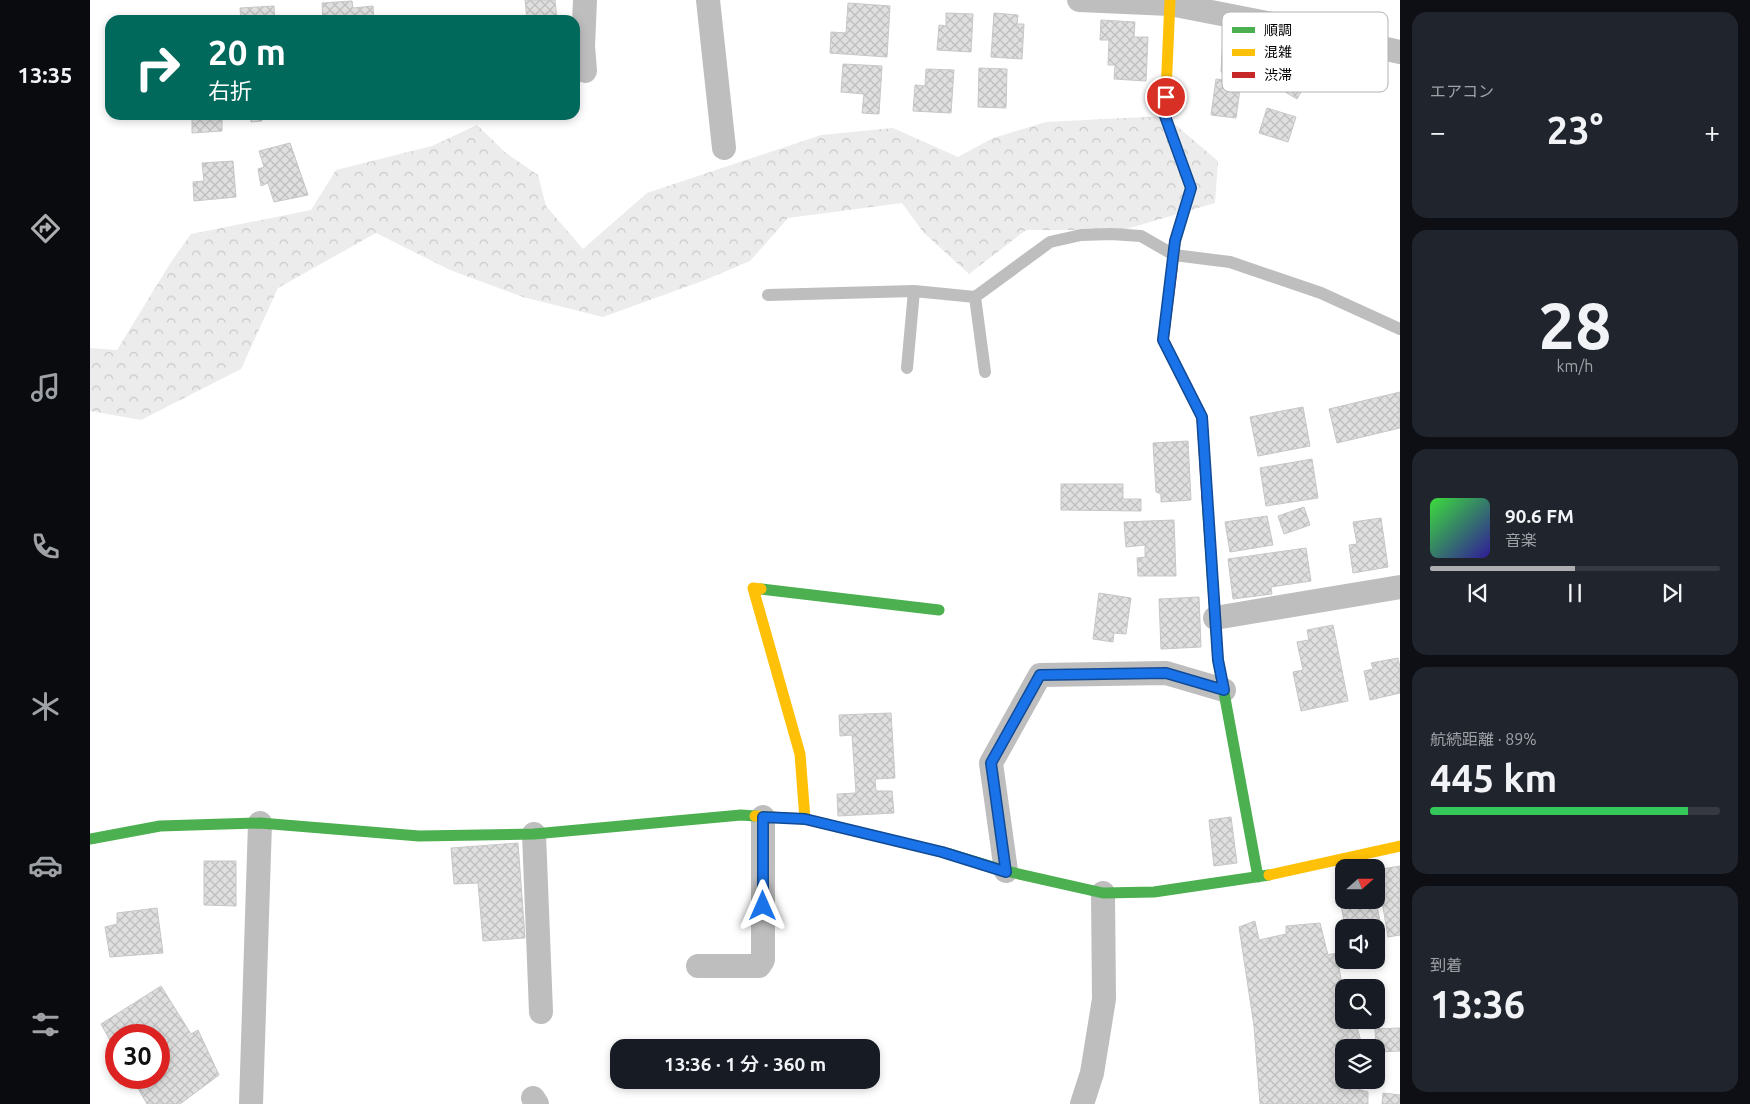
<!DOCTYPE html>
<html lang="ja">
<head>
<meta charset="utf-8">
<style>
	:root { --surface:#171b24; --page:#20242c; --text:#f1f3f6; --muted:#9ea1a6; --line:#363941; --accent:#adaeaf }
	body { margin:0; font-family:Ubuntu,"Noto Sans JP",sans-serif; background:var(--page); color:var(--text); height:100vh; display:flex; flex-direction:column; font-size:19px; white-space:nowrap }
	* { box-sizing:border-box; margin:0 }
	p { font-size:16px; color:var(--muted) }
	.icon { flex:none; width:28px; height:28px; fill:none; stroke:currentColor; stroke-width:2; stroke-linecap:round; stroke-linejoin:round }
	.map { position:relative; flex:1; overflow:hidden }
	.panel { display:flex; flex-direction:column; gap:12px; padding:12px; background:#0d0f14; width:350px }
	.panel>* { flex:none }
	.banner { position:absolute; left:15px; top:15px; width:475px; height:105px; border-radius:15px; box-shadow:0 2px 8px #0003; background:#00695c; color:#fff; overflow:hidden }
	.needle { width:32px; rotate:69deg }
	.fabs { position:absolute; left:1245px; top:859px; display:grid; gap:10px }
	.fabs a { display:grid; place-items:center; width:50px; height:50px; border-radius:10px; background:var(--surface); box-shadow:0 2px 8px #0003; font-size:25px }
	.speed { position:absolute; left:15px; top:1024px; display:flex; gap:10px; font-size:25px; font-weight:700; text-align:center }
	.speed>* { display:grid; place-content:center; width:65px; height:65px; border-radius:50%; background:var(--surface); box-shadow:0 2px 8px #0003; line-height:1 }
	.speed .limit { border:8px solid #d22; background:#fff; color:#111 }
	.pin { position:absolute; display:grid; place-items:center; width:42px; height:42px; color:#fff; margin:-21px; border:2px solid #fff; border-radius:50%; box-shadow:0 1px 5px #0007 }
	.me { position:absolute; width:55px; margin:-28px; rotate:0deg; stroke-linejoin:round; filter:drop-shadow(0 0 4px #0008) }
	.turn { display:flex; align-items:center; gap:18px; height:105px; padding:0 20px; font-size:22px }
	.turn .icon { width:65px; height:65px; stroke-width:2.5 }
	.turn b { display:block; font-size:35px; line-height:42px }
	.big { font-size:38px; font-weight:600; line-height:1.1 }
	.panel .widget { flex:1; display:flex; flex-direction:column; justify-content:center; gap:8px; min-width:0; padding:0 18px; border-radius:15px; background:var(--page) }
	.panel .dial { align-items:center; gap:0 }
	.dial b { font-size:65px; line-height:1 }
	.song { display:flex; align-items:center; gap:15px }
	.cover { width:60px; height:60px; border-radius:8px; background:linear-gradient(135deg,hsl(120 70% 55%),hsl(250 70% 35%)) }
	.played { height:5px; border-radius:2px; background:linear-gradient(90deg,var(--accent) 50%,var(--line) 50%) }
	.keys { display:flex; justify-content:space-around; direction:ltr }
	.heat { display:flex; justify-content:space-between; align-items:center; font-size:28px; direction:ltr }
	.charge { height:8px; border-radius:4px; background:linear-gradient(90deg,#34c759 89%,var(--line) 0) }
	.trip { position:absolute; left:520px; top:1039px; width:270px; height:50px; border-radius:15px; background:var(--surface); box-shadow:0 2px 8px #0003; font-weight:600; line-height:50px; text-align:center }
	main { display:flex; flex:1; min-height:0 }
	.tabs { display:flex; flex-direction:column; width:90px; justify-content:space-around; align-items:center; background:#090b0e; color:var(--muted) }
	.tabs .icon { width:35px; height:35px }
	.tabs .on { color:var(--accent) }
	.tabs b { font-size:22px; color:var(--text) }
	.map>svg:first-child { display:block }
	.forest { fill:url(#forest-crowns) }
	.building { fill:url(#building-cross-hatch); stroke:#c7c7c7 }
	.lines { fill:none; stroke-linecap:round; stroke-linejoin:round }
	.lane { stroke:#bebebe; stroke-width:12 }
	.street { stroke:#bebebe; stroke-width:24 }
	.fast { stroke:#4caf50; stroke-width:11 }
	.slow { stroke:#ffc107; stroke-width:11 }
	.jam { stroke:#c62828; stroke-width:11 }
	.route-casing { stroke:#114b97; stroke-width:12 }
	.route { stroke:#1a73e8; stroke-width:9 }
	.key { fill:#fff; stroke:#b2b2b2; stroke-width:1 }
	.key-label { font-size:14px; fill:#000 }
</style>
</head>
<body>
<main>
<nav class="tabs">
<b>13:35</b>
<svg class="icon on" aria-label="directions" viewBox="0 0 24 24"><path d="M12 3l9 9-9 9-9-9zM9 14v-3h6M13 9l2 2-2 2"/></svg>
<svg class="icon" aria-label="music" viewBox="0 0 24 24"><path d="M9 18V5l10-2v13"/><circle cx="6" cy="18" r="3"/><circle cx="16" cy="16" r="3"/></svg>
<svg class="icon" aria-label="phone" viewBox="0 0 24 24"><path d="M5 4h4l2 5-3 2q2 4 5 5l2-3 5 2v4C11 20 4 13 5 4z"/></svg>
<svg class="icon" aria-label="climate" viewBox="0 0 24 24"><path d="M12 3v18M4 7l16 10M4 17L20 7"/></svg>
<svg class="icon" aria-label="car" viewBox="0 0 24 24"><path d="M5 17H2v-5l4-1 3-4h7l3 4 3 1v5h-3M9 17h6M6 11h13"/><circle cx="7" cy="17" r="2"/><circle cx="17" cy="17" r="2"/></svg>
<svg class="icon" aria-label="filters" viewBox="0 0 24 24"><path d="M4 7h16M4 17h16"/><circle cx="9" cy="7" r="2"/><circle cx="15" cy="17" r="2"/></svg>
</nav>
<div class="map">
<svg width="1310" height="1104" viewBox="0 0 1310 1104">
	<defs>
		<pattern id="forest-crowns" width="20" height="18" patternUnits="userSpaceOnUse" patternTransform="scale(1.25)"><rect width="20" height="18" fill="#ececec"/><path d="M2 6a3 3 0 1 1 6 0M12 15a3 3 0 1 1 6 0" fill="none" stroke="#c9c9c9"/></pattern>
		<pattern id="building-cross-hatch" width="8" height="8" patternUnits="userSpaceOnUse" patternTransform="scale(1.25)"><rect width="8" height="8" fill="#dfdfdf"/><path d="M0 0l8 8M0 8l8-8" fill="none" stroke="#bebebe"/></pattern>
	</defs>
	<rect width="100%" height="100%" fill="#fff"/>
	<path class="forest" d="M1075 116 1128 161 1125 203 1033 230H936L879 274 833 232 812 203 698 218 660 261 615 280 513 317 433 297 360 270 286 233 188 288 151 369 51 420 0 411V348L27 350 81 262 101 234 221 210 246 170 342 146 387 125 416 153 448 175 456 206 493 249 557 193 731 135 803 128 868 157 903 138 956 122Z"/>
	<path class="building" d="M435 0H465L467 20H437Z
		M262 1 263 8 283 6 284 20H233L232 3Z
		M758 3 800 6 797 57 740 53 741 32 756 33Z
		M184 6 185 20H151L150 8Z
		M856 13 883 14 881 52 847 50 849 25 856 26Z
		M904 13 928 15 927 24H934L932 59 901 57Z
		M1011 20 1045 22 1044 37H1058L1056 81 1024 79 1025 65H1018L1019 40H1010Z
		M1133 34 1160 36 1157 74 1131 72Z
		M1197 40 1226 57 1217 71 1222 73 1207 99 1182 84 1190 70 1182 66Z
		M753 64 792 66 789 114 772 113 774 94 751 92Z
		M889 68 917 69 916 108 888 107Z
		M836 69 864 70 861 113 823 111 825 85 835 86Z
		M1126 79 1151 82 1146 118 1121 115Z
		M1177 108 1206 117 1198 142 1169 133Z
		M102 115H132V131L102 133Z
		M160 115H171L172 121 161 122Z
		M200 143 218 195 184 202 178 183 171 186 168 169 174 167 169 151Z
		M143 161 146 197 104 201 103 182 114 181 112 163Z
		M1310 392V428L1247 443 1239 409Z
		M1213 407 1220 446 1168 456 1160 417Z
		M1098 441 1101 500 1071 502V494L1066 492 1063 443Z
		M1222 459 1228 498 1176 506 1170 468Z
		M971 484H1033V499H1051V511L971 510Z
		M1214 507 1220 525 1194 534 1188 516Z
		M1177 516 1183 545 1140 552 1135 522Z
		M1291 518 1298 567 1263 573 1259 545 1267 544 1263 522Z
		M1084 520 1086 576H1048L1047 558 1055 557V545L1036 547 1034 522Z
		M1216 548 1221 581 1181 587 1182 594 1143 599 1138 559Z
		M1009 593 1041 598 1036 634 1024 633 1023 642 1003 639Z
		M1109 597 1111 647 1071 649 1069 599Z
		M1243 625 1258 701 1211 711 1203 672 1213 670 1207 642 1219 640 1217 630Z
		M1308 658 1310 667V693L1280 700 1274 671 1283 669 1281 663Z
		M801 713 805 778 785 779 786 791H802L804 813 748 816 747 794 766 793 762 735 750 736 749 715Z
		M1141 817 1147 863 1124 866 1119 820Z
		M428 843 435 938 393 941 388 883 364 884 361 848Z
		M114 861H146V906L114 905Z
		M1310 866V935L1298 937 1292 901H1286L1292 931 1286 932V928H1255L1246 877 1254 876V900H1286V870Z
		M67 908 73 953 20 957 15 927 27 924V913Z
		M1165 921 1169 940 1196 934V926L1230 923 1238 955 1247 953 1254 999V1020H1265L1272 1045 1254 1048V1080H1266L1268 1089 1278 1092V1104H1170L1164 1026 1149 927Z
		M71 986 101 1034 108 1030 129 1075 90 1104H57L42 1078H69V1035H26V1051L11 1024Z
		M1310 1028V1051L1286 1052 1285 1029Z
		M1293 1093 1310 1095V1104H1292Z"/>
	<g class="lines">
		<path class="lane" d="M678 295 824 291 885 297 960 242 991 235 1021 234 1051 236 1084 255 1140 262 1231 293 1310 329
			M885 297 895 372
			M817 368 824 291"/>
		<path class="street" d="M618 0 634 148
			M989 0 1080 4 1198 27 1310 52
			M495 71 493 46 495 0
			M1125 618 1310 587
			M444 834 451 1012
			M916 871 901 763 950 675 1076 673 1134 690
			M608 966H669L673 960V817
			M443 1098 447 1104
			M161 1104 170 823
			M992 1104 1002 1073 1014 999 1013 893"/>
		<path class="fast" d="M1117 499 1128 660 1168 877
			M671 589 849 610
			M0 839 70 826 170 823 329 836 444 834 651 815 665 816
			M860 854 916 871 1013 893 1064 892 1179 875"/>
		<path class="slow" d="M1080 0 1075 116 1101 188 1085 241 1082 269
			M671 589 663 588 710 754 715 819
			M665 816 715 819 860 854
			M1179 875 1310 846"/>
		<path class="jam" d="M1082 269 1073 340 1112 417 1117 499"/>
	</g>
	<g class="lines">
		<g class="route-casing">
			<path id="route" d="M673 906V817L715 819 852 852 916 872 901 763 950 675 1076 673 1134 690 1128 660 1112 417 1073 340 1085 241 1101 188 1075 116 1076 97"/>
		</g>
		<use href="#route" class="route"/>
	</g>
	<rect x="1132" y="12" width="166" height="80" rx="8" class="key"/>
	<rect x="1142" y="27" width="23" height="6" fill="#4caf50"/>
	<rect x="1142" y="49" width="23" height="7" fill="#ffc107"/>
	<rect x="1142" y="72" width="23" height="6" fill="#c62828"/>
	<g class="key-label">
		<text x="1174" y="35">順調</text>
		<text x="1174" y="57">混雑</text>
		<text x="1174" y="80">渋滞</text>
	</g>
</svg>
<div class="fabs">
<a><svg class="needle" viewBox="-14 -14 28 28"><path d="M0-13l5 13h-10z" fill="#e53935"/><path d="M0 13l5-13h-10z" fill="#9ea1a6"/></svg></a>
<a><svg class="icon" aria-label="sound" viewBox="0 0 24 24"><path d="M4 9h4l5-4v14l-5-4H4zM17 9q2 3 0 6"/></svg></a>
<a><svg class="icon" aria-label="search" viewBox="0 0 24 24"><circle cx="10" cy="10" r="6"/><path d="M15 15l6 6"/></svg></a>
<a><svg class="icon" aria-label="layers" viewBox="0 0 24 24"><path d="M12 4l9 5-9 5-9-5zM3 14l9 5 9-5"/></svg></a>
</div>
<div class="speed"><div class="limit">30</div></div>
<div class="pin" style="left:1076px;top:97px;background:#d93025"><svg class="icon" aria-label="arrive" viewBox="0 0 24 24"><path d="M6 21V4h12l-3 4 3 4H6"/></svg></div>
<svg class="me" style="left:673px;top:906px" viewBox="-20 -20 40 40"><path d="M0-17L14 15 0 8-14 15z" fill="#1a73e8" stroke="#fff" stroke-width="4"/></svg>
<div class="trip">13:36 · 1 分 · 360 m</div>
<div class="banner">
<div class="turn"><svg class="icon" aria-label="right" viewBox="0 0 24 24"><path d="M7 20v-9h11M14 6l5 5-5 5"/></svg><div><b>20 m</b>右折</div></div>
</div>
</div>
<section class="panel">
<div class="widget"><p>エアコン</p>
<div class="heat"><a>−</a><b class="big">23°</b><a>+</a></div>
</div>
<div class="widget dial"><b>28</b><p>km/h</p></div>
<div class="widget">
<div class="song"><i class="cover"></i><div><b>90.6 FM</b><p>音楽</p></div></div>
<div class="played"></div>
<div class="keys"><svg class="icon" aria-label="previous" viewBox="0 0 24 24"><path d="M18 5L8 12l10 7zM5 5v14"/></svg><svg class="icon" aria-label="pause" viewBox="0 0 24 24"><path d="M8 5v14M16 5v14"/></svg><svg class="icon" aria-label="next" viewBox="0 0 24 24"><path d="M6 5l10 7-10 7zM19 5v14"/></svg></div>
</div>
<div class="widget"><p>航続距離 · 89%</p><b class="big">445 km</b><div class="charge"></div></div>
<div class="widget"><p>到着</p><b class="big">13:36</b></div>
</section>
</main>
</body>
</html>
